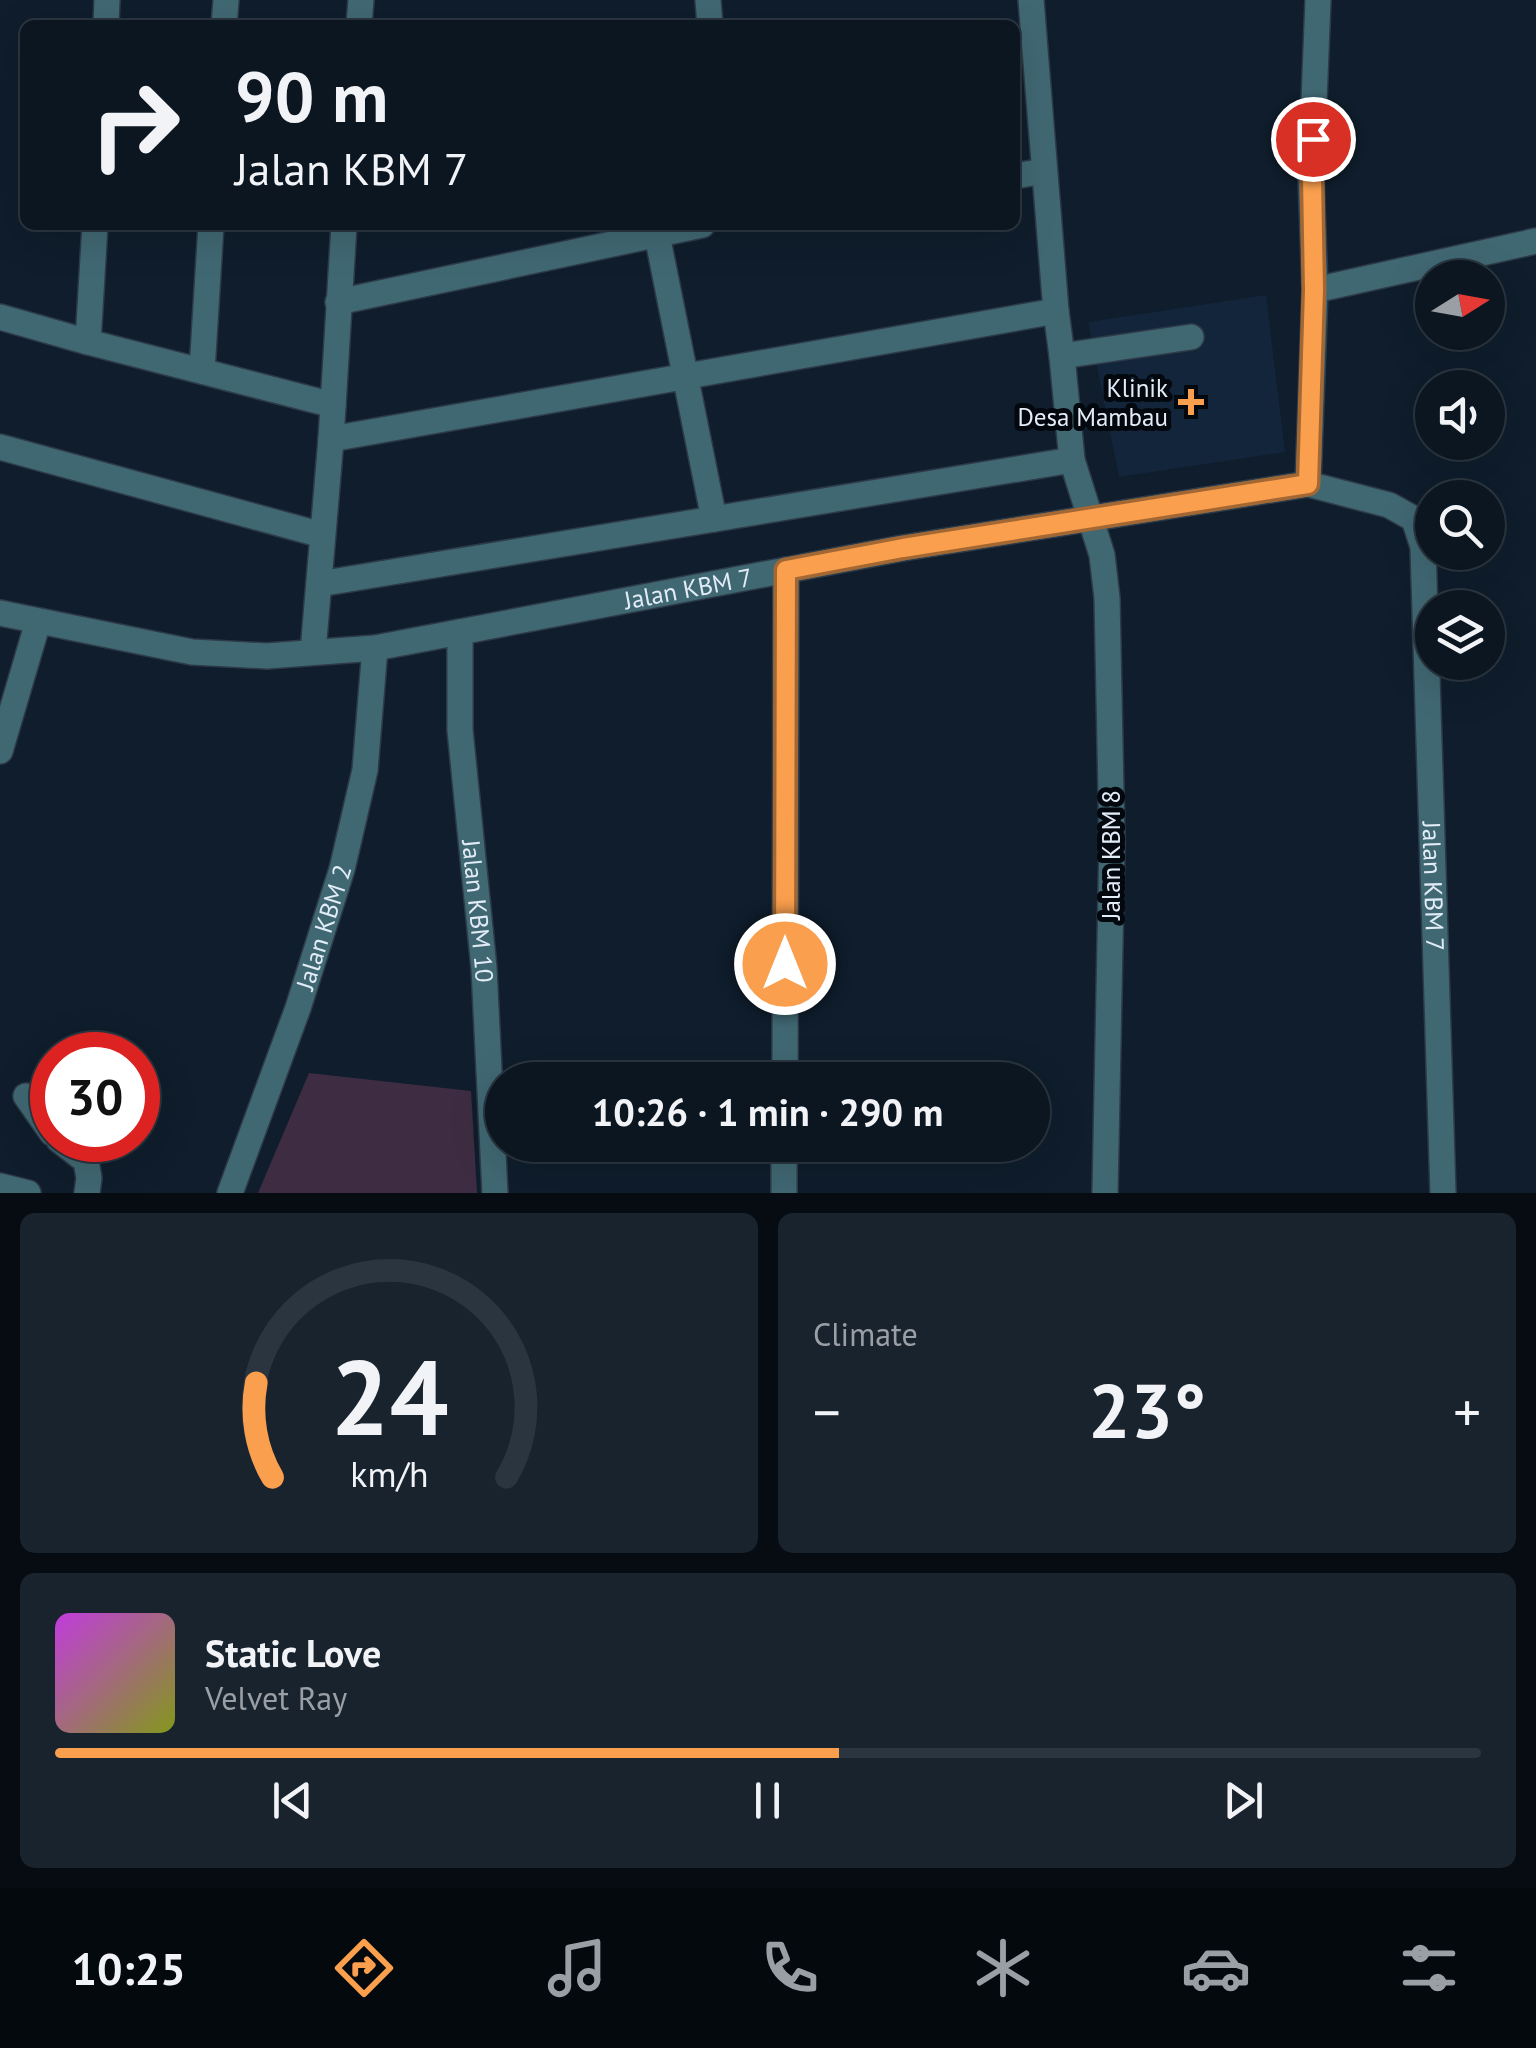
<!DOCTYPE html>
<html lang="en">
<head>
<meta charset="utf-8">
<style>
	:root { --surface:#0b1621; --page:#19232e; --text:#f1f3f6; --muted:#9a9fa5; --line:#2b353f; --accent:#fa9f4e }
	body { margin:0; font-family:"PT Sans",sans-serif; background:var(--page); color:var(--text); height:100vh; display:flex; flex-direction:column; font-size:38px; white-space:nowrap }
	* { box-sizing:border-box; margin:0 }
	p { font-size:32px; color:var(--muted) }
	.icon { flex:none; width:55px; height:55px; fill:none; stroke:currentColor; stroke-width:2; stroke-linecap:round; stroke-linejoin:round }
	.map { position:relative; height:1193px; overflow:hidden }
	.details { display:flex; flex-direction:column; gap:20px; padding:20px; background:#060c12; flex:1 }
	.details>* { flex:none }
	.banner { position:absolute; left:20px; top:20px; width:1000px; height:210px; border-radius:15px; box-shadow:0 10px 40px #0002,0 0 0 2px var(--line); background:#0b1621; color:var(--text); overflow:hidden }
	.needle { width:65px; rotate:79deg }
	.buttons { position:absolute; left:1415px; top:260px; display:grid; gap:20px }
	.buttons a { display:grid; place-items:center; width:90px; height:90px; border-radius:50%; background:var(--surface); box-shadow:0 10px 40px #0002,0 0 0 2px var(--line); font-size:50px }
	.speed { position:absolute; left:30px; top:1032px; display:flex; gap:20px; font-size:50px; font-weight:700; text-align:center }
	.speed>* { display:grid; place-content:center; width:130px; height:130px; border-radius:50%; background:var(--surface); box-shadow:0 10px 40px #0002,0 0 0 2px var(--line); line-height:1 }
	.speed .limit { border:15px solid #d22; background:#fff; color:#111 }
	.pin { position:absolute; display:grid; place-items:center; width:85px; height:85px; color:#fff; margin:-42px; border:5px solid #fff; border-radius:50%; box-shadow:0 2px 10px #0007 }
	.me { position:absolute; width:110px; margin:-55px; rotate:0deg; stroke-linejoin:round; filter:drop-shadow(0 0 8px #0008) }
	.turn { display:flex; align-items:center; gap:35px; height:210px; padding:0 50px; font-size:45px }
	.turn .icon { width:130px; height:130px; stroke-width:2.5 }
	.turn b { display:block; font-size:70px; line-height:85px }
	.big { font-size:75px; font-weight:700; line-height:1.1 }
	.details .widget { flex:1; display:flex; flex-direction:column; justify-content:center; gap:15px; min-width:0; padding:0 35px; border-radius:15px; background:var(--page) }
	.details .dial { align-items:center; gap:0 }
	.dial svg { height:260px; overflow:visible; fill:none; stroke:var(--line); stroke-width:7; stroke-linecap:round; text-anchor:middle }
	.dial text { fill:var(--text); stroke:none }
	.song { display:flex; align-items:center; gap:30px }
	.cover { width:120px; height:120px; border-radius:15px; background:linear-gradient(135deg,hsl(290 70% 55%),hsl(70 70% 35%)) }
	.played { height:10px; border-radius:5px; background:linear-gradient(90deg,var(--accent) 55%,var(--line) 55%) }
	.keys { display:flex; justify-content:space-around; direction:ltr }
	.heat { display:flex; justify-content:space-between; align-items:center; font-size:55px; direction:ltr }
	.details .tiles { flex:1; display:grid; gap:20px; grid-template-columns:1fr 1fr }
	.widget:last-child { grid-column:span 2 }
	.trip { position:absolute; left:485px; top:1062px; width:565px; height:100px; border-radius:50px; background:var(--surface); box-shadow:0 10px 40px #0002,0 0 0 2px var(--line); font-weight:700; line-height:100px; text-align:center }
	.menu { display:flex; height:160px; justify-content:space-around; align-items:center; background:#04090d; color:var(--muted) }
	.menu .icon { width:70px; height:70px }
	.menu .active { color:var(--accent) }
	.menu b { font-size:45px; color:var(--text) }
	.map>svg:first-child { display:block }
	.built { fill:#12253a }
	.green { fill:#3e2d42 }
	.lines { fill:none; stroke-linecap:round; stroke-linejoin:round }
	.minor-casing { stroke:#2d3a48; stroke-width:28 }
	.minor { stroke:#406873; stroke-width:25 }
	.route-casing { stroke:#a26733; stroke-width:25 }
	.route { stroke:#fa9f4e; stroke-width:18 }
	.poi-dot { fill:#fa9f4e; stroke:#03070e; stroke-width:4 }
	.labels { text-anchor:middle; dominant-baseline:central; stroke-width:10; stroke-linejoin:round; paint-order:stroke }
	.poi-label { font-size:25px; fill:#e2ecf7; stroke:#03070e; text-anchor:end }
	.street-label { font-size:25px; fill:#e2ecf7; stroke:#03070e }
</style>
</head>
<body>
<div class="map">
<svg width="1536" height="1193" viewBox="0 0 1536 1193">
	<rect width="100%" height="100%" fill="#0f1d2c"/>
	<path class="built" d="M1266 295 1285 452 1119 477 1088 322Z"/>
	<path class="green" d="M309 1073 471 1091 477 1193H258Z"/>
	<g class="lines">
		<g class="minor-casing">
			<g id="minor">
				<path d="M708 0 710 25"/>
				<path d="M1031 0 1056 311 1062 356 1072 460 1102 555 1107 598 1112 842 1105 1193"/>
				<path d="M106 25 107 0"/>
				<path d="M224 25 226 0"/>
				<path d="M359 25 361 0"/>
				<path d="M1015 176 1044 171"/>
				<path d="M657 235 714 519"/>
				<path d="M1315 290 1311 178 1318 0"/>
				<path d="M338 302 702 225"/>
				<path d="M0 317 88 342 333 405"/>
				<path d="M88 342 95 225"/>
				<path d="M1062 356 1191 337"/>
				<path d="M202 371 211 225"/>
				<path d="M331 439 1056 311"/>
				<path d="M0 447 322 535"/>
				<path d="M1308 484 1315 290 1536 241"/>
				<path d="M319 584 1072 460"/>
				<path id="s1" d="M0 613 192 652 267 656 375 648 903 548 1308 484 1389 505 1414 519 1423 547 1443 1193"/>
				<path id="s2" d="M460 632V730L484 968 495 1193"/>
				<path d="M313 652 331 439 344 225"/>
				<path d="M0 751 38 622"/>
				<path d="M785 1080 786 570"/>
				<path d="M26 1096 52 1133"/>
				<path d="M59 1140 86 1161 89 1178 87 1193"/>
				<path d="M0 1186 28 1193"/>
				<path id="s3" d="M230 1193 298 1008 342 869 365 770 375 648"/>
				<path d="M784 1193V1145"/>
			</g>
		</g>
		<use href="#minor" class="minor"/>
	</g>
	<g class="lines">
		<g class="route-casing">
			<path id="route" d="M785 964 786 570 903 548 1308 484 1314 290 1312 178 1313 139"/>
		</g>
		<use href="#route" class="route"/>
	</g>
	<path class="poi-dot" d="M1186 387h10v10h10v10h-10v10h-10v-10h-10v-10h10z"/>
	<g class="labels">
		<g class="poi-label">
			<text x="1168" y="388">Klinik<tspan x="1168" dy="29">Desa Mambau</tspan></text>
		</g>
		<g class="street-label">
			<text stroke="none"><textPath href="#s1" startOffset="698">Jalan KBM 7</textPath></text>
			<text transform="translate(1111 855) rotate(-90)">Jalan KBM 8</text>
			<text stroke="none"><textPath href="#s1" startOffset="1808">Jalan KBM 7</textPath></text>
			<text stroke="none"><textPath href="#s2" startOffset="280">Jalan KBM 10</textPath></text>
			<text stroke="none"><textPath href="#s3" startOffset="282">Jalan KBM 2</textPath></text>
		</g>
	</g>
</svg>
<div class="buttons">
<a><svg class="needle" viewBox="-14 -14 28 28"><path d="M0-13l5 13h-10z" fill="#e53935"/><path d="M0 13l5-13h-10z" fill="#9a9fa5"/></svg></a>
<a><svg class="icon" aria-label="sound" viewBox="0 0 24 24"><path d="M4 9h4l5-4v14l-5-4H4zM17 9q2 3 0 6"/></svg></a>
<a><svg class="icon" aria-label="search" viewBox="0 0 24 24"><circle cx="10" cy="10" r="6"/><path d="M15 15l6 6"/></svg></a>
<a><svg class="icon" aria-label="layers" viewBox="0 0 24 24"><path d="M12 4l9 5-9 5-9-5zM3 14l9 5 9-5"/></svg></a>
</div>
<div class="speed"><div class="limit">30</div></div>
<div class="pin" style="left:1313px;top:139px;background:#d93025"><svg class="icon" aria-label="arrive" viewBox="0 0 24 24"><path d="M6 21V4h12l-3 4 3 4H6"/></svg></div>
<svg class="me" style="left:785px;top:964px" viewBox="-20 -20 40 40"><circle r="17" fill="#fa9f4e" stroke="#fff" stroke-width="3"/><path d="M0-11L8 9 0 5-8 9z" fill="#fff"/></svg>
<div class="trip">10:26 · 1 min · 290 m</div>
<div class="banner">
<div class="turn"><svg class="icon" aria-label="right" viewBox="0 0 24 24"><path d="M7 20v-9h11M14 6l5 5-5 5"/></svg><div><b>90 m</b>Jalan KBM 7</div></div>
</div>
</div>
<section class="details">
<div class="tiles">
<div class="widget dial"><svg viewBox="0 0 100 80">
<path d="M14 69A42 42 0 1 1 86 69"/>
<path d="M14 69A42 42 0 0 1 9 40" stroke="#fa9f4e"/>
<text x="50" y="56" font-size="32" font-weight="700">24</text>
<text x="50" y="72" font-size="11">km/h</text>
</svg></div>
<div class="widget"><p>Climate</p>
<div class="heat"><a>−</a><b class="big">23°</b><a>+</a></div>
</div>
<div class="widget">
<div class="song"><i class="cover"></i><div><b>Static Love</b><p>Velvet Ray</p></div></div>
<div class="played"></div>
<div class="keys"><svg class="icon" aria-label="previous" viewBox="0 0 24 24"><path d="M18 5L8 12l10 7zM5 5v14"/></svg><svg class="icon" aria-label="pause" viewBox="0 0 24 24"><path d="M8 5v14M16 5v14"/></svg><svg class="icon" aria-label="next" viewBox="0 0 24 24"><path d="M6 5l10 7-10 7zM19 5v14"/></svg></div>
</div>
</div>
</section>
<nav class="menu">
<b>10:25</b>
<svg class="icon active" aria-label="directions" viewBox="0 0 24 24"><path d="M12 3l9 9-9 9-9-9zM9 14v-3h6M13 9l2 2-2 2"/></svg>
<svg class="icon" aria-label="music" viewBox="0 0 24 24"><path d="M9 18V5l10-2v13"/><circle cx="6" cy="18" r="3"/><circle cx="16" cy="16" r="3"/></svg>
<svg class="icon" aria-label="phone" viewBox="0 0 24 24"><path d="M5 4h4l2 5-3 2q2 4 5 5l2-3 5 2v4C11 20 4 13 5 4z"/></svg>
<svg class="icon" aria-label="climate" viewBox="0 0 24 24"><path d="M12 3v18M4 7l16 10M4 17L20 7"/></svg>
<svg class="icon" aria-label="car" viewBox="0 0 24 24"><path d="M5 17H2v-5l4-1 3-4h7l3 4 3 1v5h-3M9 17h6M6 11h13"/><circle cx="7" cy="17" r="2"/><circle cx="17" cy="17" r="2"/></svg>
<svg class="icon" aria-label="filters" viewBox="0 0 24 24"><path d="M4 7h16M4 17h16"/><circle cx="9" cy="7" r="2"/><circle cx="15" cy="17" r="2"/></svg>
</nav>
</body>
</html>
